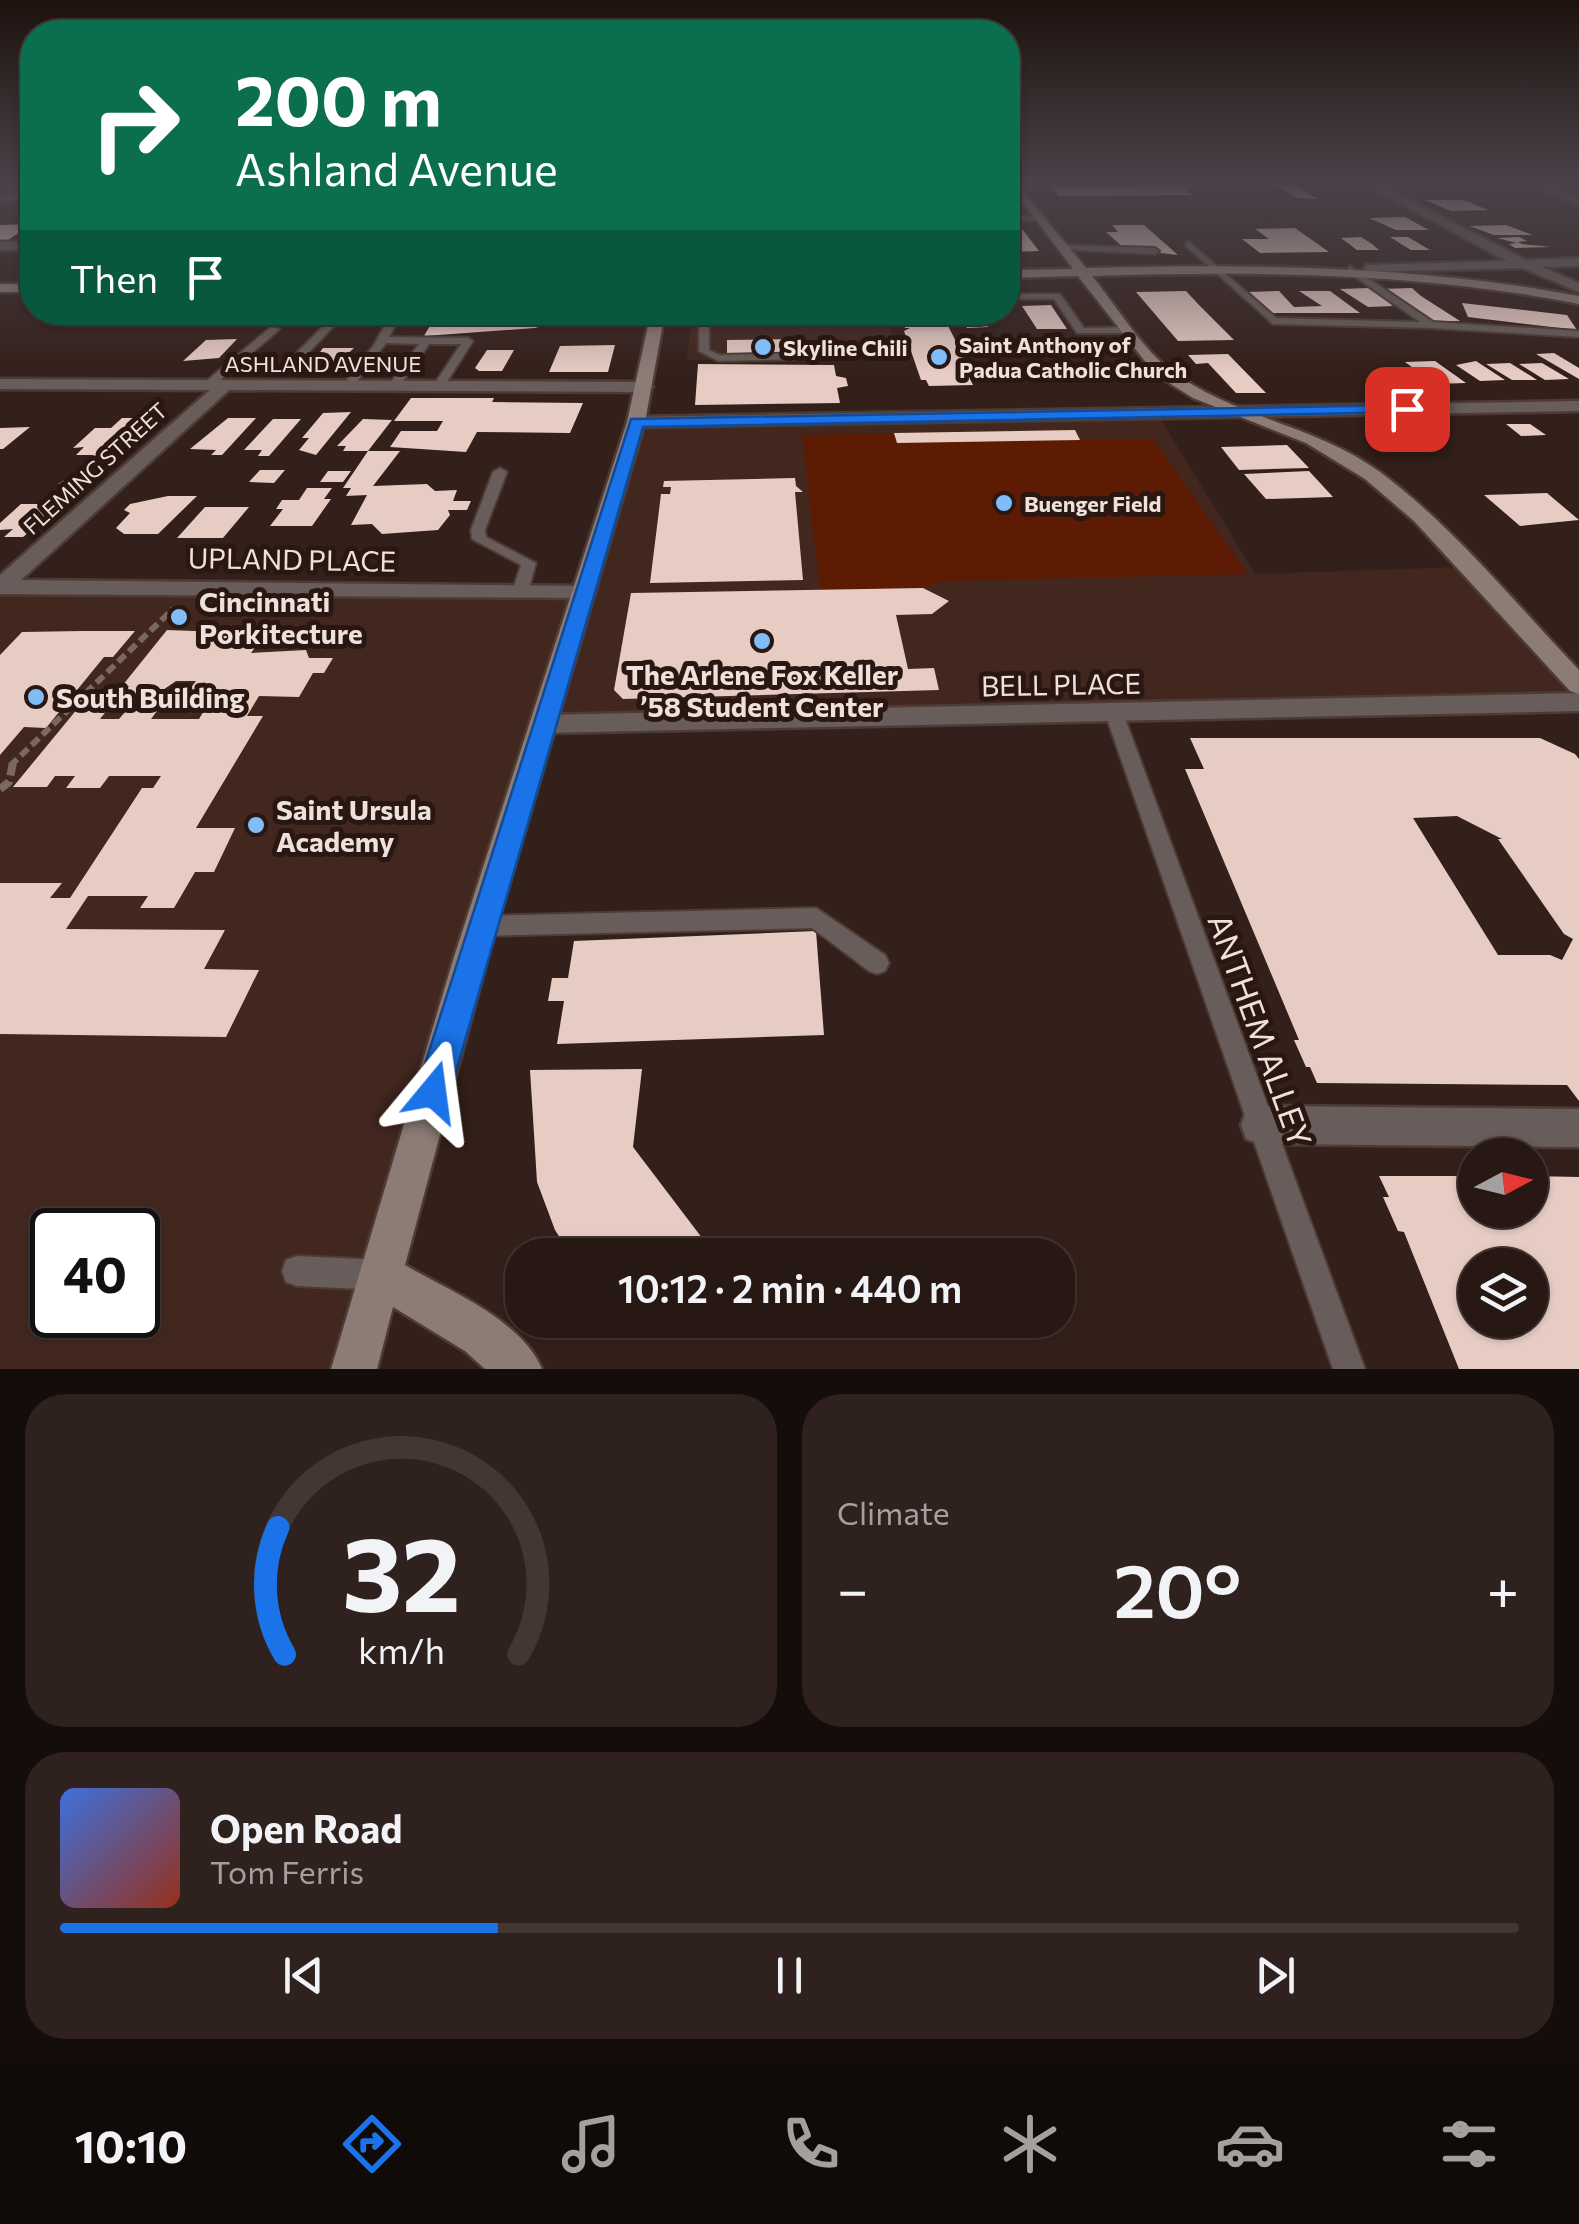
<!DOCTYPE html>
<html lang="en">
<head>
<meta charset="utf-8">
<style>
	:root { --surface:#271814; --page:#2f211d; --text:#f1f3f6; --muted:#a4a0a0; --line:#433734; --accent:#1a73e8 }
	body { margin:0; font-family:Commissioner,sans-serif; background:var(--page); color:var(--text); height:100vh; display:flex; flex-direction:column; font-size:38px; white-space:nowrap }
	* { box-sizing:border-box; margin:0 }
	p { font-size:32px; color:var(--muted) }
	.icon { flex:none; width:55px; height:55px; fill:none; stroke:currentColor; stroke-width:2; stroke-linecap:round; stroke-linejoin:round }
	.map { position:relative; height:1369px; overflow:hidden }
	.details { display:flex; flex-direction:column; gap:25px; padding:25px; background:#150d0b; flex:1 }
	.details>* { flex:none }
	.hud { position:absolute; left:20px; top:20px; width:1000px; height:305px; border-radius:40px; box-shadow:0 2px 8px #0004,0 0 0 2px var(--line); background:#0b6e4f; color:#fff; overflow:hidden }
	.needle { width:65px; rotate:83deg }
	.fabs { position:absolute; left:1458px; top:1138px; display:grid; gap:20px }
	.fabs a { display:grid; place-items:center; width:90px; height:90px; border-radius:50%; background:var(--surface); box-shadow:0 2px 8px #0004,0 0 0 2px var(--line); font-size:50px }
	.speed { position:absolute; left:30px; top:1208px; display:flex; gap:20px; font-size:50px; font-weight:700; text-align:center }
	.speed>* { display:grid; place-content:center; width:130px; height:130px; border-radius:50%; background:var(--surface); box-shadow:0 2px 8px #0004,0 0 0 2px var(--line); line-height:1 }
	.speed .limit { border:5px solid #111; border-radius:15px; background:#fff; color:#111 }
	.pin { position:absolute; display:grid; place-items:center; width:85px; height:85px; color:#fff; margin:-42px; border-radius:20px; box-shadow:0 5px 15px #0006 }
	.me { position:absolute; width:110px; margin:-55px; rotate:16deg; stroke-linejoin:round; filter:drop-shadow(0 0 8px #0008) }
	.turn { display:flex; align-items:center; gap:35px; height:210px; padding:0 50px; font-size:45px }
	.turn .icon { width:130px; height:130px; stroke-width:2.5 }
	.turn b { display:block; font-size:70px; line-height:85px }
	.then { display:flex; align-items:center; height:95px; padding:0 50px; background:#0003; gap:20px; font-size:38px }
	.big { font-size:75px; font-weight:600; line-height:1.1 }
	.details .card { flex:1; display:flex; flex-direction:column; justify-content:center; gap:15px; min-width:0; padding:0 35px; border-radius:40px; background:var(--page) }
	.details .dial { align-items:center; gap:0 }
	.dial svg { height:260px; overflow:visible; fill:none; stroke:var(--line); stroke-width:7; stroke-linecap:round; text-anchor:middle }
	.dial text { fill:var(--text); stroke:none }
	.song { display:flex; align-items:center; gap:30px }
	.cover { width:120px; height:120px; border-radius:15px; background:linear-gradient(135deg,hsl(220 70% 55%),hsl(10 70% 35%)) }
	.played { height:10px; border-radius:5px; background:linear-gradient(90deg,var(--accent) 30%,var(--line) 30%) }
	.keys { display:flex; justify-content:space-around; direction:ltr }
	.heat { display:flex; justify-content:space-between; align-items:center; font-size:55px; direction:ltr }
	.details .tiles { flex:1; display:grid; gap:25px; grid-template-columns:1fr 1fr }
	.card:last-child { grid-column:span 2 }
	.trip { position:absolute; left:505px; top:1238px; width:570px; height:100px; border-radius:40px; background:var(--surface); box-shadow:0 2px 8px #0004,0 0 0 2px var(--line); font-weight:600; line-height:100px; text-align:center }
	.dock { display:flex; height:160px; justify-content:space-around; align-items:center; background:#100a08; color:var(--muted) }
	.dock .icon { width:70px; height:70px }
	.dock .on { color:var(--accent) }
	.dock b { font-size:45px; color:var(--text) }
	.map>svg:first-child { display:block }
	.built { fill:#42271f; fill-rule:evenodd }
	.green { fill:#5d1b03 }
	.building { fill:#e7ccc3; fill-rule:evenodd }
	.lines { fill:none; stroke-linecap:round; stroke-linejoin:round }
	.lane-casing { stroke:#4e3b35; stroke-width:4 }
	.street-casing { stroke:#4e3b35; stroke-width:5 }
	.secondary-casing { stroke:#4e3b35; stroke-width:5 }
	.path-far1 { stroke:#7a6863; stroke-width:6; stroke-dasharray:10 5; stroke-linecap:butt }
	.path { stroke:#7a6863; stroke-width:8; stroke-dasharray:12 6; stroke-linecap:butt }
	.lane { fill:#685d5a; fill-rule:evenodd }
	.street { fill:#685d5a; fill-rule:evenodd }
	.secondary { fill:#8d7c76; fill-rule:evenodd }
	.route { fill:#1a73e8; stroke:#114b97; stroke-width:2.5 }
	.poi-dot { fill:#7fbdf9; stroke:#2a1711; stroke-width:4 }
	.labels { text-anchor:middle; dominant-baseline:central; stroke-width:10; stroke-linejoin:round; paint-order:stroke }
	.far-poi-label { font-size:22px; font-weight:bold; fill:#eee0db; stroke:#2a1711; text-anchor:start }
	.far-street-label { font-size:22px; fill:#eee0db; stroke:#2a1711 }
	.street-label { font-size:28px; fill:#eee0db; stroke:#2a1711 }
	.poi-label { font-size:28px; font-weight:bold; fill:#eee0db; stroke:#2a1711; text-anchor:start }
	.near-street-label { font-size:32px; fill:#eee0db; stroke:#2a1711 }
</style>
</head>
<body>
<div class="map">
<svg width="1579" height="1369" viewBox="0 0 1579 1369">
	<rect width="100%" height="100%" fill="#34201a"/>
	<path class="built" d="M692 312 886 313 900 357 687 360Z
		M1157 413 1255 574 1468 567 1579 685V702L544 724 354 1369H0V587L583 593 636 422ZM52 1230H138V1315H52Z"/>
	<path class="green" d="M1075 430 1080 440 1153 439 1248 574 943 581 923 588 820 590 802 435Z"/>
	<path class="building" d="M1272 183H1291L1318 199 1298 198Z
		M1180 186 1193 195 1059 196 1051 187Z
		M1425 200H1464L1488 210 1451 211Z
		M1405 217 1429 230H1396L1369 218Z
		M1008 221H1016L1039 251 1008 252Z
		M32 224 8 240H0V225Z
		M1112 225H1144L1178 255 1125 249 1106 232H1118Z
		M1506 225 1533 235H1494L1469 226Z
		M1295 228 1329 252 1260 253 1242 239H1269L1255 229Z
		M1361 237 1372 244 1379 250H1357L1341 238Z
		M1390 237H1408L1430 250H1411Z
		M1519 237 1527 241 1518 242 1522 244 1551 247 1515 248 1509 244 1517 243 1497 238Z
		M1369 288 1383 298 1393 306 1368 307 1340 289Z
		M1412 288 1421 296 1460 321H1430L1381 289Z
		M1186 291 1199 305 1234 340 1178 341 1136 292Z
		M1279 291 1294 307 1322 306 1299 291H1330L1360 313H1271L1247 292Z
		M1462 303 1567 315 1577 330 1468 317Z
		M1051 305 1067 329H1037L1022 306Z
		M102 312H186V314L170 325 82 327Z
		M205 312 243 318 249 312H274L258 326H187Z
		M438 312H548L542 326 535 328 424 336Z
		M900 312H941L975 379H970L973 385 929 386 926 380H921L904 331 910 328H905Z
		M953 312H986L989 318H983L988 327 967 328 963 320H972L971 316Z
		M237 339 219 358 183 361 206 340Z
		M798 339 799 354 727 355V340Z
		M615 345 608 372H549L560 346Z
		M323 348H354L333 367H309Z
		M487 350H514L502 371H479L475 368Z
		M1554 353 1579 368V379L1536 354Z
		M1228 354 1266 393H1236L1208 363 1196 364 1188 355Z
		M1435 361 1466 383 1435 384 1405 362Z
		M1476 361 1505 380 1480 381 1456 365Z
		M1510 363 1531 376 1537 380H1512L1486 364Z
		M1542 363 1569 379 1545 380 1519 364Z
		M698 364 834 365 836 376 846 378 848 386 837 388 840 403 695 405Z
		M411 398H494L492 402 583 403 570 433 477 432 466 452 390 447 401 431H437L443 421H394Z
		M351 412 316 455 299 450 309 438H302L323 413Z
		M122 418H144L140 422 150 424 128 440H118L102 455H118L105 467H81L94 455H76L84 447 73 448 95 428H111Z
		M228 418H256L222 455H211L216 450 190 449Z
		M273 419H301L269 456H258L262 450H244Z
		M363 419 392 420 368 451H343L346 446H337Z
		M1506 424H1530L1546 435 1521 436Z
		M30 427 3 449H0V428Z
		M1075 430 1080 440 897 443 894 433Z
		M1287 445 1309 468 1239 470 1221 447Z
		M368 451H400L373 486 427 484 435 491 457 490 453 501H471L467 510H448L450 515 438 530 382 534 372 524 351 525 367 495 346 496 351 488H343Z
		M82 469H104L87 484H58Z
		M260 470H285L274 483 249 482Z
		M328 471H351L343 482H320Z
		M1309 471 1333 497 1266 499 1244 474Z
		M795 478 796 486 803 492H795L803 580 650 583 661 494H670L671 487H663L664 481Z
		M307 488H332L324 499H331L312 526H270L283 509H276L282 500H299Z
		M1547 493 1579 520 1520 526 1484 495Z
		M168 496H197L158 534H124L116 528 130 513 124 510 130 504Z
		M21 504H64L23 537H4L13 529 0 530V523Z
		M205 507H249L223 538H177Z
		M923 588 949 601 932 614 896 615 908 669 934 668 939 690 623 699 614 690 631 593Z
		M167 630 248 633 241 642H259L251 653 306 650 309 658H333L324 673H313L299 697 259 696 247 716H263L196 828H235L214 872H195L174 908H140L148 896H88L66 929 225 930 204 969 259 970 226 1037 0 1034V883H62L50 898H70L142 788H153L161 776H109L100 788H66L75 776H55L47 787H13L78 708 108 709 100 719H119L126 711H157L151 719H199L205 709H221L227 700H182L196 681H176L157 694H123L129 686H122Z
		M82 631H135L113 657H104L46 728 24 727 0 755V655L22 632Z
		M1190 738H1540L1575 754 1579 759V1101L1567 1085 1317 1083 1310 1067H1306L1294 1040H1299L1185 769H1204ZM1457 816 1502 839H1498L1564 934 1573 939 1562 960 1550 955H1498L1413 818Z
		M816 931 824 1035 557 1044 564 1001H548L552 978H568L574 941Z
		M642 1069 633 1147 715 1255H571L555 1230 537 1182 530 1070Z
		M1379 1176H1475V1210H1530V1176L1579 1177V1369H1459L1404 1232 1398 1231 1383 1197H1389ZM1475 1265H1530V1320H1475Z
		M614 1320H648L627 1340Z"/>
	<g class="lines">
		<g class="lane-casing">
			<path id="lane" d="M1085 182H1194L1191 184Z
				M1037 216 1040 220 1008 221V217Z
				M1188 241 1276 318 1420 322 1347 271 1350 266 1433 322 1579 331V337L1431 328 1273 324 1185 245Z
				M1060 245 1155 248 1159 251 1155 254 1057 249Z
				M1008 283 1017 294H1060L1084 328 1127 327 1132 330 1127 333H1077L1054 299H1011L1008 294Z
				M337 312H347L291 371H283V367Z
				M392 312H402L389 337 468 338 473 341 443 388 433 386 461 344H429L398 388 394 389 388 386 419 344 386 343 352 388 342 386 374 345Z
				M704 325 709 328V350L720 355 817 353 821 351V344L825 343 830 346 831 353 818 359 718 361 699 351V328Z
				M271 327 280 329 212 387H204V383Z
				M500 468 507 472 485 530 486 537 536 563 528 592 520 597 512 592 521 565 472 539 471 530 493 472Z
				M1114 707 1123 713 1365 1369H1333L1105 713Z
				M816 908 885 955 889 963 885 971 877 974 869 971 812 928 481 936 473 933 470 926 473 919 481 916Z
				M297 1256 381 1260 392 1264 396 1275 392 1286 381 1290 297 1286 286 1282 282 1271 286 1260Z"/>
		</g>
		<g class="street-casing">
			<path id="street" d="M1361 182H1374L1526 260 1579 258V266L1542 267 1579 283V292L1523 268 1362 272 1366 265 1507 261Z
				M1526 182H1540L1579 198V205Z
				M32 191V197L0 202V196Z
				M0 242H32V249L0 250Z
				M0 379 645 382 653 387 645 392 229 390 21 580 584 586 592 588 595 593 592 598 0 594V575L210 390 0 389Z
				M1579 401V411L636 427 627 422 636 417Z
				M1579 693V711L544 733 535 731 531 724 535 717 544 715Z
				M1260 1106 1579 1109V1147L1260 1144 1246 1139 1241 1125 1246 1111Z"/>
		</g>
		<g class="secondary-casing">
			<path id="secondary" d="M1008 182H1015L1086 268C1252 264 1415 265 1579 296V304C1417 272 1256 271 1092 276 1114 303 1142 348 1169 369 1231 417 1316 425 1380 472 1454 527 1515 603 1579 670V694L1570 691 1414 521 1365 479 1306 443 1193 398 1155 374 1078 276 1008 278V270L1073 269Z
				M0 284H32V292H0Z
				M651 312H665L645 422 487 960 405 1265C449 1291 521 1319 542 1369H485L465 1351 393 1307 377 1369H331L453 960 627 422Z"/>
		</g>
		<path class="path-far1" d="M10 766 173 609"/>
		<path class="path" d="M0 789 9 782 13 763"/>
		<use href="#lane" class="lane"/>
		<use href="#street" class="street"/>
		<use href="#secondary" class="secondary"/>
	</g>
	<linearGradient id="sky" x2="0" y2="1"><stop stop-color="#1d120e"/><stop offset="0.49" stop-color="#4a4249"/><stop offset="1" stop-color="#4a4249" stop-opacity="0"/></linearGradient>
	<rect width="1579" height="374" fill="url(#sky)"/>
	<path class="route" d="M1407 405 1413 406V412L643 427 450 1092 445 1104 433 1109 421 1104 416 1092 631 419Z"/>
	<g class="poi-dot">
		<circle cx="763" cy="347" r="10"/>
		<circle cx="939" cy="357" r="10"/>
		<circle cx="1004" cy="503" r="10"/>
		<circle cx="179" cy="617" r="10"/>
		<circle cx="762" cy="641" r="10"/>
		<circle cx="36" cy="697" r="10"/>
		<circle cx="256" cy="825" r="10"/>
	</g>
	<g class="labels">
		<g class="far-poi-label">
			<text x="959" y="344">Saint Anthony of<tspan x="959" dy="25">Padua Catholic Church</tspan></text>
			<text x="783" y="347">Skyline Chili</text>
			<text x="1024" y="503">Buenger Field</text>
		</g>
		<g class="far-street-label">
			<text x="323" y="363">ASHLAND AVENUE</text>
			<text transform="translate(95 468) rotate(-42)">FLEMING STREET</text>
		</g>
		<g class="street-label">
			<text transform="translate(292 559) rotate(1)">UPLAND PLACE</text>
			<text transform="translate(1061 684) rotate(-1)">BELL PLACE</text>
		</g>
		<g class="poi-label">
			<text x="199" y="601">Cincinnati<tspan x="199" dy="32">Porkitecture</tspan></text>
			<text x="762" y="674" text-anchor="middle">The Arlene Fox Keller<tspan x="762" dy="32">’58 Student Center</tspan></text>
			<text x="56" y="697">South Building</text>
			<text x="276" y="809">Saint Ursula<tspan x="276" dy="32">Academy</tspan></text>
		</g>
		<g class="near-street-label">
			<text transform="translate(1261 1030) rotate(70)">ANTHEM ALLEY</text>
		</g>
	</g>
</svg>
<div class="fabs">
<a><svg class="needle" viewBox="-14 -14 28 28"><path d="M0-13l5 13h-10z" fill="#e53935"/><path d="M0 13l5-13h-10z" fill="#a4a0a0"/></svg></a>
<a><svg class="icon" aria-label="layers" viewBox="0 0 24 24"><path d="M12 4l9 5-9 5-9-5zM3 14l9 5 9-5"/></svg></a>
</div>
<div class="speed"><div class="limit">40</div></div>
<div class="pin" style="left:1407px;top:409px;background:#d93025"><svg class="icon" aria-label="arrive" viewBox="0 0 24 24"><path d="M6 21V4h12l-3 4 3 4H6"/></svg></div>
<svg class="me" style="left:433px;top:1092px" viewBox="-20 -20 40 40"><path d="M0-17L14 15 0 8-14 15z" fill="#1a73e8" stroke="#fff" stroke-width="4"/></svg>
<div class="trip">10:12 · 2 min · 440 m</div>
<div class="hud">
<div class="turn"><svg class="icon" aria-label="right" viewBox="0 0 24 24"><path d="M7 20v-9h11M14 6l5 5-5 5"/></svg><div><b>200 m</b>Ashland Avenue</div></div>
<div class="then">Then<svg class="icon" aria-label="arrive" viewBox="0 0 24 24"><path d="M6 21V4h12l-3 4 3 4H6"/></svg></div>
</div>
</div>
<section class="details">
<div class="tiles">
<div class="card dial"><svg viewBox="0 0 100 80">
<path d="M14 69A42 42 0 1 1 86 69"/>
<path d="M14 69A42 42 0 0 1 12 30" stroke="#1a73e8"/>
<text x="50" y="56" font-size="32" font-weight="700">32</text>
<text x="50" y="72" font-size="11">km/h</text>
</svg></div>
<div class="card"><p>Climate</p>
<div class="heat"><a>−</a><b class="big">20°</b><a>+</a></div>
</div>
<div class="card">
<div class="song"><i class="cover"></i><div><b>Open Road</b><p>Tom Ferris</p></div></div>
<div class="played"></div>
<div class="keys"><svg class="icon" aria-label="previous" viewBox="0 0 24 24"><path d="M18 5L8 12l10 7zM5 5v14"/></svg><svg class="icon" aria-label="pause" viewBox="0 0 24 24"><path d="M8 5v14M16 5v14"/></svg><svg class="icon" aria-label="next" viewBox="0 0 24 24"><path d="M6 5l10 7-10 7zM19 5v14"/></svg></div>
</div>
</div>
</section>
<nav class="dock">
<b>10:10</b>
<svg class="icon on" aria-label="directions" viewBox="0 0 24 24"><path d="M12 3l9 9-9 9-9-9zM9 14v-3h6M13 9l2 2-2 2"/></svg>
<svg class="icon" aria-label="music" viewBox="0 0 24 24"><path d="M9 18V5l10-2v13"/><circle cx="6" cy="18" r="3"/><circle cx="16" cy="16" r="3"/></svg>
<svg class="icon" aria-label="phone" viewBox="0 0 24 24"><path d="M5 4h4l2 5-3 2q2 4 5 5l2-3 5 2v4C11 20 4 13 5 4z"/></svg>
<svg class="icon" aria-label="climate" viewBox="0 0 24 24"><path d="M12 3v18M4 7l16 10M4 17L20 7"/></svg>
<svg class="icon" aria-label="car" viewBox="0 0 24 24"><path d="M5 17H2v-5l4-1 3-4h7l3 4 3 1v5h-3M9 17h6M6 11h13"/><circle cx="7" cy="17" r="2"/><circle cx="17" cy="17" r="2"/></svg>
<svg class="icon" aria-label="filters" viewBox="0 0 24 24"><path d="M4 7h16M4 17h16"/><circle cx="9" cy="7" r="2"/><circle cx="15" cy="17" r="2"/></svg>
</nav>
</body>
</html>
